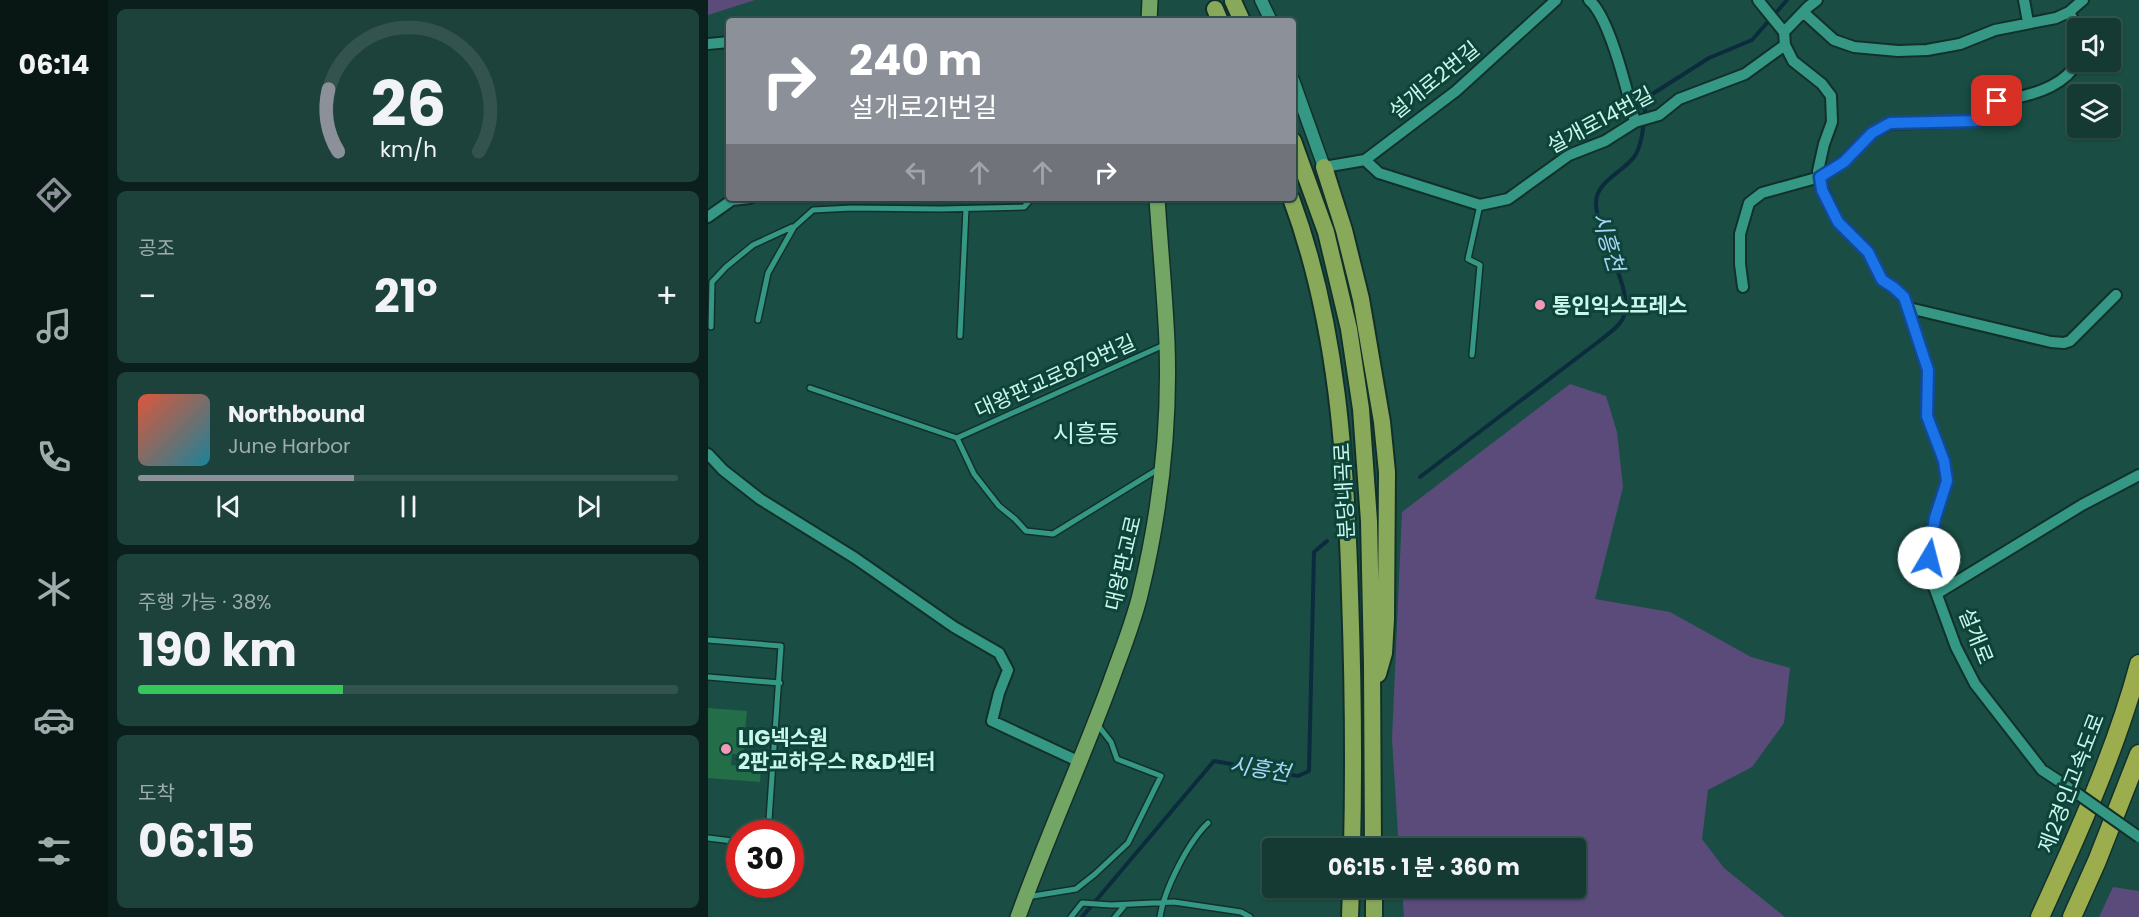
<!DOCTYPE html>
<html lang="ko">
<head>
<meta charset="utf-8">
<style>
	:root { --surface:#143a33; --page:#1d413b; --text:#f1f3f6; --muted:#9dadac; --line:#33544e; --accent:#8c9099 }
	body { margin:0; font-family:Poppins,"Noto Sans KR",sans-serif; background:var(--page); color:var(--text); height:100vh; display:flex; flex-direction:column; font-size:22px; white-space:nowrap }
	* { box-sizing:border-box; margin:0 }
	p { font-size:20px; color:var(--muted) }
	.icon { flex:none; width:33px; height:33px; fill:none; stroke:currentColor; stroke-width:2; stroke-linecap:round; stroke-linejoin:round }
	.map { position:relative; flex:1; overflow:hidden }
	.sheet { display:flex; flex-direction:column; gap:9px; padding:9px; background:#0b201c; width:600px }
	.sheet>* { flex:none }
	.top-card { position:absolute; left:18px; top:18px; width:570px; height:183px; border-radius:6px; box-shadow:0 2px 4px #0004,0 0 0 2px var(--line); background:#8c9099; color:#fff; overflow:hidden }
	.fabs { position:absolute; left:1359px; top:18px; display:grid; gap:12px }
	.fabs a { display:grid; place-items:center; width:54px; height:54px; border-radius:6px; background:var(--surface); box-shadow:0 2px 4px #0004,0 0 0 2px var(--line); font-size:30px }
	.speed { position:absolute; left:18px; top:820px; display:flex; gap:12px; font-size:30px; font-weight:700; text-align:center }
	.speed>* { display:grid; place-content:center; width:78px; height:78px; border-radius:50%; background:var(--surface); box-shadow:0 2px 4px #0004,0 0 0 2px var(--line); line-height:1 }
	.speed .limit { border:9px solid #d22; background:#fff; color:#111 }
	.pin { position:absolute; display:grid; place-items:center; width:51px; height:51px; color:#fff; margin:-26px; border-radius:12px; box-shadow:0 3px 9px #0006 }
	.me { position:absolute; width:66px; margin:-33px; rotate:8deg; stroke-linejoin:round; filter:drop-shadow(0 0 4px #0008) }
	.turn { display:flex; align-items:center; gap:21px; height:126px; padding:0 24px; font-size:27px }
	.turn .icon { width:78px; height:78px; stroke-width:2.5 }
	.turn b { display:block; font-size:42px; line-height:51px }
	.lanes { display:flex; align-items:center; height:57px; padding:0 24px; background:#0003; justify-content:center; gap:30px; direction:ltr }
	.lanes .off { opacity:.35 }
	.big { font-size:45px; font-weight:700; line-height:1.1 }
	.sheet .card { flex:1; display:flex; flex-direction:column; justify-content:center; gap:9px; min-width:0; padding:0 21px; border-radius:9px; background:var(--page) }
	.sheet .dial { align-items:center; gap:0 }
	.dial svg { height:156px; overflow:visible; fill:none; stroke:var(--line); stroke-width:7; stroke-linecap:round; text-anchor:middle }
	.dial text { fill:var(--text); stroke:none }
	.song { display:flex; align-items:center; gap:18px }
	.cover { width:72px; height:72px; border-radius:9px; background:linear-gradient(135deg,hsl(10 70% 55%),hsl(190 70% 35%)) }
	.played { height:6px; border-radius:3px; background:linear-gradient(90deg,var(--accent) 40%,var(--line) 40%) }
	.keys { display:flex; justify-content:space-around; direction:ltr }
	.heat { display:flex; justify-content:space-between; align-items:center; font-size:33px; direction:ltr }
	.charge { height:9px; border-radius:4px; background:linear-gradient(90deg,#34c759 38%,var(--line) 0) }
	.trip { position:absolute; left:554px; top:838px; width:324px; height:60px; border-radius:6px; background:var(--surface); box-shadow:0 2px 4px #0004,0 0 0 2px var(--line); font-weight:700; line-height:60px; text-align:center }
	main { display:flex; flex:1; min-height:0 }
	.tab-bar { display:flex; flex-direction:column; width:108px; justify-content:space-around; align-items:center; background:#081714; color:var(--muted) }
	.tab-bar .icon { width:42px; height:42px }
	.tab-bar .current { color:var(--accent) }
	.tab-bar b { font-size:27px; color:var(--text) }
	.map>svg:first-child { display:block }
	.green { fill:#5a4b7b }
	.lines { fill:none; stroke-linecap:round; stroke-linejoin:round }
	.stream { stroke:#0c2c3e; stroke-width:4 }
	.building { fill:#236e49 }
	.service-casing { stroke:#12302a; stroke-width:8 }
	.minor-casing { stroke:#12302a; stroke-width:14 }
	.tertiary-casing { stroke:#12302a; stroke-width:15 }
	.primary-casing { stroke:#12302a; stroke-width:18 }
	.trunk-casing { stroke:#12302a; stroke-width:20 }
	.motorway-casing { stroke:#12302a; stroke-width:21 }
	.service { stroke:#359885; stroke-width:5 }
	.minor { stroke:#359885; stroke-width:10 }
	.tertiary { stroke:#359885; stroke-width:12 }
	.primary { stroke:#73a564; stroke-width:15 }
	.trunk { stroke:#88a959; stroke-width:16 }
	.motorway { stroke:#9cad4e; stroke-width:18 }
	.minor-bridge-casing { stroke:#12302a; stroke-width:14; stroke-linecap:butt }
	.minor-bridge { stroke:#359885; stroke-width:10 }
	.route-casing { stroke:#114b97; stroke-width:15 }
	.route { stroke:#1a73e8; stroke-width:10 }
	.poi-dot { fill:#f09ab7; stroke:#0d4339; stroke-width:2 }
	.labels { text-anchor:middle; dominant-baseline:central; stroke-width:6; stroke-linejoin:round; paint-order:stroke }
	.street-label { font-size:21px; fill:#caf6eb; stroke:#0d4339 }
	.poi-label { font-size:21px; font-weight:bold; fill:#caf6eb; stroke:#0d4339; text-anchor:start }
	.water-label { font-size:22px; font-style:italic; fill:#a6d6f7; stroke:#0d4339 }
	.quarter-label { font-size:24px; fill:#caf6eb; stroke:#0d4339 }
</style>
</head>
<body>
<main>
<nav class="tab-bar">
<b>06:14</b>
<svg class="icon current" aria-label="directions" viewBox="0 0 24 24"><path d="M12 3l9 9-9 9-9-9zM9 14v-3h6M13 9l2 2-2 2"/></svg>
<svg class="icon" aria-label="music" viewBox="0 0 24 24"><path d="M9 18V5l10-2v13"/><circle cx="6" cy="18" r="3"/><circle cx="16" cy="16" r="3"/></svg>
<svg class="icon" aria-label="phone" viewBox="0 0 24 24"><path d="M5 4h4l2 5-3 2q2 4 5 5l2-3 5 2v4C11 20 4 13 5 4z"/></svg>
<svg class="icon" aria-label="climate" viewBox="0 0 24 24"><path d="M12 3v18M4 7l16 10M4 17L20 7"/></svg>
<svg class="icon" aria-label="car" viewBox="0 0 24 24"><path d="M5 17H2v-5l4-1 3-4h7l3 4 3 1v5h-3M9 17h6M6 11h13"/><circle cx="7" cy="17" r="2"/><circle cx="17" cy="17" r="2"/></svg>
<svg class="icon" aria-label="filters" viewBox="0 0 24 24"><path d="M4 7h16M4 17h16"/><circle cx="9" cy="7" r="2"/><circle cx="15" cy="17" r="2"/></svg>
</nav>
<section class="sheet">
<div class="card dial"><svg viewBox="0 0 100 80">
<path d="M14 69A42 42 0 1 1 86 69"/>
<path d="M14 69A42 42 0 0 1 9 37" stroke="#8c9099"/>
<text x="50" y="56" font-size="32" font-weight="700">26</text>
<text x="50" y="72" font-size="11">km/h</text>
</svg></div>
<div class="card"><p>공조</p>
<div class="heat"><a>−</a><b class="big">21°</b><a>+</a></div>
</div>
<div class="card">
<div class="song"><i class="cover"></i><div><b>Northbound</b><p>June Harbor</p></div></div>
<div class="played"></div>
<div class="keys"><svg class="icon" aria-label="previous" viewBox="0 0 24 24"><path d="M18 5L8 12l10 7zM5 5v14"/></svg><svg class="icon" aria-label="pause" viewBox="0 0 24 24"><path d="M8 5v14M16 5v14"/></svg><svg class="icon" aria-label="next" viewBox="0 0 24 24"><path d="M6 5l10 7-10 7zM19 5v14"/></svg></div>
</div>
<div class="card"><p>주행 가능 · 38%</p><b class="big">190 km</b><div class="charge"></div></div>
<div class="card"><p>도착</p><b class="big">06:15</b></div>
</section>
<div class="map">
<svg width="1431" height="917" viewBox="0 0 1431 917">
	<rect width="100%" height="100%" fill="#1a4e44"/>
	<path class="green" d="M0 0H47L0 15Z
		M862 384 898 396 909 432 915 487 887 599 962 612 1043 657 1082 668 1076 723 1044 767 1000 790 994 839 1016 868 1077 917H696L694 888H867V849H691L684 739 694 512Z
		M1405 887 1431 891V917H1391Z"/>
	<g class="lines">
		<path class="stream" d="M712 477 890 342C897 336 909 329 914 320 930 293 887 234 888 202 888 182 916 171 926 157 936 143 936 115 938 98L1001 58 1044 40 1079 0
			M374 917 506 761 590 776 601 771 606 552 619 541"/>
	</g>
	<path class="building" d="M0 708 39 711 37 730 64 731 63 744 36 742 35 755 24 754 23 765 53 767 52 782 0 778Z"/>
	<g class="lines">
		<g class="service-casing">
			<path id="service" d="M50 320 60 273 86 227 105 210 144 208 233 209 316 207 324 198
				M3 327 4 282 18 267 45 245 84 227
				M252 336 258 209
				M764 355 772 265 760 259 772 205
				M102 388 249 438
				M452 468 345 534 318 531 307 519 291 506 266 474 249 438 456 345
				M0 640 73 646 60 834
				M0 677 72 683
				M0 838 32 842
				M319 897 368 889 387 874 420 843 453 776 409 759 403 742 389 724
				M363 917 374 903 403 905 466 902 533 912 542 917
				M407 917 417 905
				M452 917C456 890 480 842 500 823"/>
		</g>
		<g class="minor-casing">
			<path id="minor" d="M881 0C902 17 920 95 927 122
				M1050 0 1076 32 1077 45 1085 61 1114 84 1123 96 1124 122 1116 144 1110 171 1115 190 1130 222 1160 252 1174 280 1185 287 1196 297 1220 371 1219 416 1236 461 1239 481 1227 518 1222 543V576L1248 647 1267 684 1334 770 1357 785
				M1316 0 1320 22
				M1095 12 1126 40 1146 47 1190 51 1219 50 1252 44 1287 30 1348 18 1361 12 1375 0
				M1361 12 1370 29
				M1076 32 1100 7 1109 0
				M0 44 21 42
				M657 160 671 173 772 205 800 199 861 155 897 141 927 122 951 115 971 99 1037 74 1077 45
				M616 167 657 160 748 91 848 0
				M0 217 24 200 42 198
				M1035 287 1032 264V234L1041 203 1054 193 1112 177 1135 162 1164 133 1182 124 1268 121C1274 114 1279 105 1288 102 1294 99 1301 100 1307 98 1331 93 1358 84 1370 61
				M1201 308 1343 342 1356 343 1362 341 1408 295
				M0 454 15 470 52 499 147 558 246 627 291 653 300 670 291 693 284 721 372 762
				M1230 593 1374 505 1431 475"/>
		</g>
		<g class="tertiary-casing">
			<path id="tertiary" d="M553 0 563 21
				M585 80 616 167"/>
		</g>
		<g class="primary-casing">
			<path id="primary" d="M441 21 442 0
				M310 917C339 837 374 760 403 681 413 653 425 624 432 595 452 513 462 427 459 343 457 295 452 246 449 198"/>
		</g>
		<g class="trunk-casing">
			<path id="trunk" d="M525 1 534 21
				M507 9 512 21
				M585 141 618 232 641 329 653 409 661 521 664 663 665 849
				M616 167 636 230 653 299 674 422 679 472 678 619 676 653 670 674
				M583 198C630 325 638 461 642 595 645 680 646 764 644 849
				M666 888V917
				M642 917 643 888"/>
		</g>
		<g class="motorway-casing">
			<path id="motorway" d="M1332 917C1369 836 1408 750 1431 664
				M1364 917 1389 861 1431 754"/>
		</g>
		<use href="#service" class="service"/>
		<use href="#minor" class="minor"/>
		<use href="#tertiary" class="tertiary"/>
		<use href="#primary" class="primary"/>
		<use href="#trunk" class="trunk"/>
		<use href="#motorway" class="motorway"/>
		<g class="minor-bridge-casing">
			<path id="minor-bridge" d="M1357 785 1431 837"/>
		</g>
		<use href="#minor-bridge" class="minor-bridge"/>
	</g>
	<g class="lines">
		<g class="route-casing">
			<path id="route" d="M1221 558 1227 518 1239 481 1236 461 1219 416 1220 370 1196 297 1185 287 1174 280 1160 252 1130 222 1114 190 1112 177 1136 162 1164 133 1182 123 1268 121 1281 106 1289 101"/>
		</g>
		<use href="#route" class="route"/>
	</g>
	<g class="poi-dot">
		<circle cx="832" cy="305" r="6"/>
		<circle cx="18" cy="749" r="6"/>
	</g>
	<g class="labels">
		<g class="street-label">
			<text transform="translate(726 80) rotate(-39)">설개로2번길</text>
			<text transform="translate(892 120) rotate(-28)">설개로14번길</text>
			<text transform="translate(347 376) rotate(-24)">대왕판교로879번길</text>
			<text transform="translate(636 491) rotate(-93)">분당내곡로</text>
			<text transform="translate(415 563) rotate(-77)">대왕판교로</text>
			<text transform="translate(1268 636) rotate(68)">설개로</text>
			<text transform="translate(1363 783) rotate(-69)">제2경인고속도로</text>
		</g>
		<g class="poi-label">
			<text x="844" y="305">통인익스프레스</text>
			<text x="30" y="737">LIG넥스원<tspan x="30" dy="24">2판교하우스 R&amp;D센터</tspan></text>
		</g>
		<g class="water-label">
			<text transform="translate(900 242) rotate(73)">시흥천</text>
			<text transform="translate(552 769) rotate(9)">시흥천</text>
		</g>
		<g class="quarter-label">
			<text x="378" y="433">시흥동</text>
		</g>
	</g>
</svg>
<div class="fabs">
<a><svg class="icon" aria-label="sound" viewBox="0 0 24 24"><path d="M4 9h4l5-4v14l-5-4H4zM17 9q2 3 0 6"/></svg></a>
<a><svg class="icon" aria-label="layers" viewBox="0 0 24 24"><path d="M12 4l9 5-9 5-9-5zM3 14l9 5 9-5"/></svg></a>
</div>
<div class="speed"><div class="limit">30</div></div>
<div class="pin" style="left:1289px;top:101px;background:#d93025"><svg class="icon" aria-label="arrive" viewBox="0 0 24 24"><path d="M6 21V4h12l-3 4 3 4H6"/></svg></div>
<svg class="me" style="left:1221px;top:558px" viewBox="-20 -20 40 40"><circle r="19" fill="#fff"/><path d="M0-13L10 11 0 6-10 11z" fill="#1a73e8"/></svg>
<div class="trip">06:15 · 1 분 · 360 m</div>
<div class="top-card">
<div class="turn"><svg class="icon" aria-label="right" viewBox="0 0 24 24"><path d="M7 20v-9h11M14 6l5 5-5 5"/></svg><div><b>240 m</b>설개로21번길</div></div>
<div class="lanes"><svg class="icon off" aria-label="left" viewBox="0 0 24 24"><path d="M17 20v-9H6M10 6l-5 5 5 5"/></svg><svg class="icon off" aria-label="ahead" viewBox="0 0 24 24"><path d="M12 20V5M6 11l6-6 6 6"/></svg><svg class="icon off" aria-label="ahead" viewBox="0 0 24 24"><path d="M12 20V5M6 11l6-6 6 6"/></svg><svg class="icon" aria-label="right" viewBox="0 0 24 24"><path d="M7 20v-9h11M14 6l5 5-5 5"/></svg></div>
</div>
</div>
</main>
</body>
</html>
